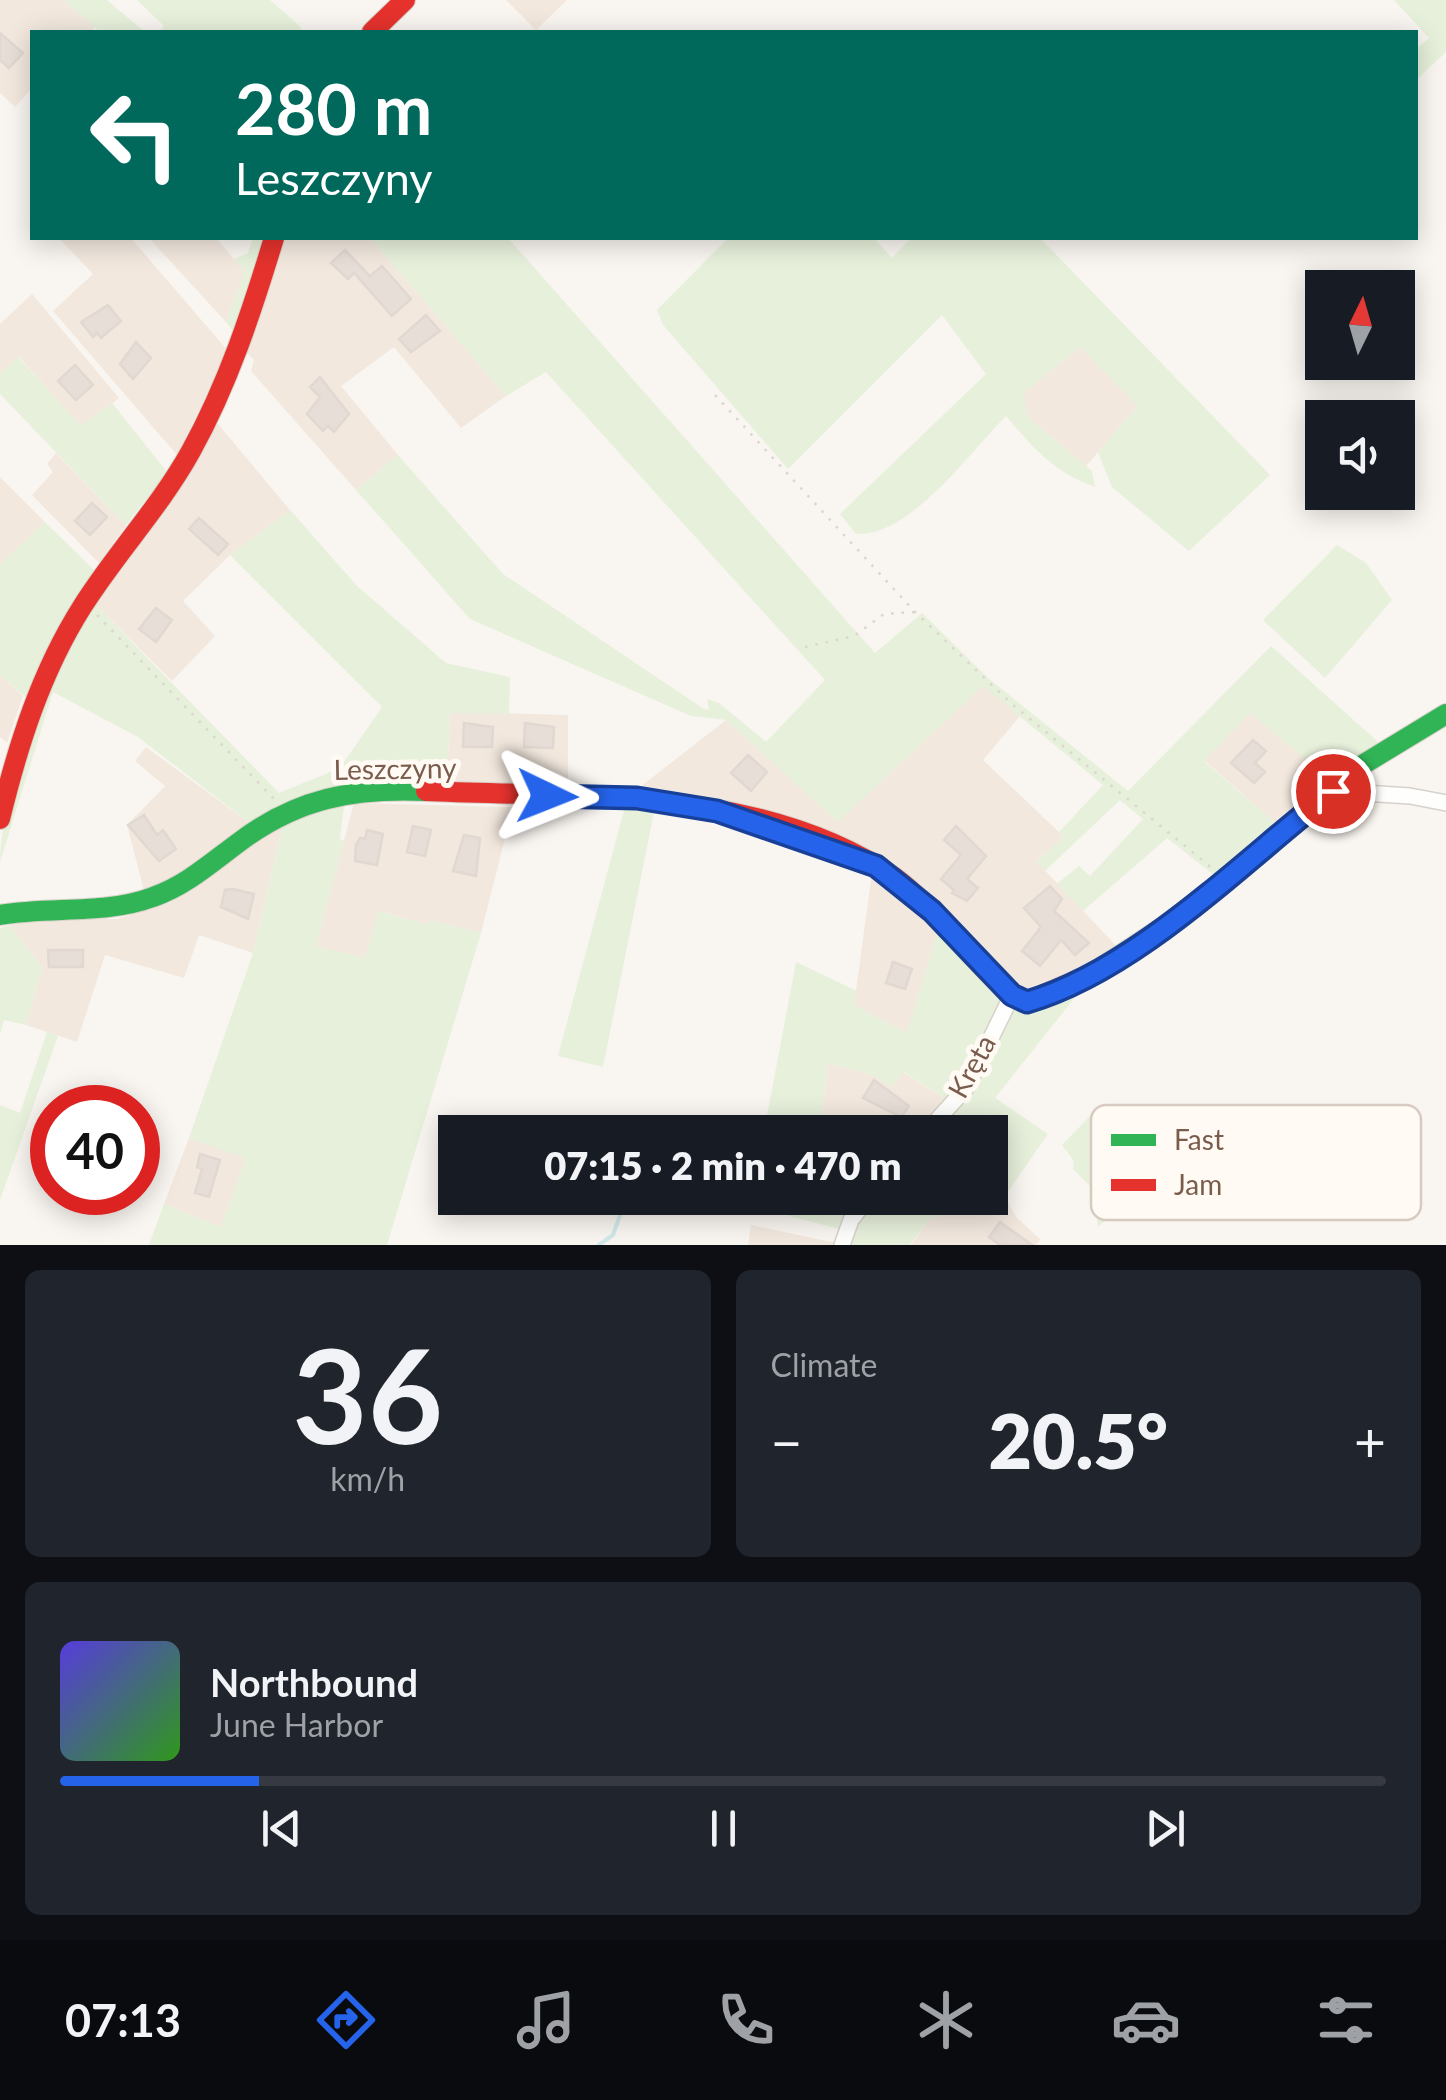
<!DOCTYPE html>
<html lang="en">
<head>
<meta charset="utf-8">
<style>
	:root { --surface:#171b24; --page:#20242c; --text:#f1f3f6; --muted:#9ea1a6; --line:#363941; --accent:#2563eb }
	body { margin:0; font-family:Lato,sans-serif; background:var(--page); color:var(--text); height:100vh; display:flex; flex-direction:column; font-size:38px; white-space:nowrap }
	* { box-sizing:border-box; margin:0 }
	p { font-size:32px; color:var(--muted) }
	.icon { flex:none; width:55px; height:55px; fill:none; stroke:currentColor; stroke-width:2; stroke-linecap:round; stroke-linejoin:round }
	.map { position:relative; height:1245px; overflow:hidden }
	.drawer { display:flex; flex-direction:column; gap:25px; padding:25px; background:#0d0f14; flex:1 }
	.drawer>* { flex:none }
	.guide { position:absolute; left:30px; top:30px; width:1388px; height:210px; border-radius:0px; box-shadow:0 5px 25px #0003; background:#00695c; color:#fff; overflow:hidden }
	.needle { width:65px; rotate:5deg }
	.tools { position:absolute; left:1305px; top:270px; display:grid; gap:20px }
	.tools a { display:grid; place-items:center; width:110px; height:110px; border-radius:0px; background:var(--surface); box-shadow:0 5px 25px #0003; font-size:50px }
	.speed { position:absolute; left:30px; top:1085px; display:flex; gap:20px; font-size:50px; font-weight:700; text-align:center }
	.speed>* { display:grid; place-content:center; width:130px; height:130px; border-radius:50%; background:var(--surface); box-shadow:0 5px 25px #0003; line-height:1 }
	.speed .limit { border:15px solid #d22; background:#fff; color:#111 }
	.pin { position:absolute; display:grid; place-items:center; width:85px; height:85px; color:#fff; margin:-42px; border:5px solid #fff; border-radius:50%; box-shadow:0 2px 10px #0007 }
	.me { position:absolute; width:110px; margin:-55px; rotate:92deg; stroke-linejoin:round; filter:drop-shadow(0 0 8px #0008) }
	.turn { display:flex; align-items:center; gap:35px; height:210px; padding:0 40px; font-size:45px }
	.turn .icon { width:130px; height:130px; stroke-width:2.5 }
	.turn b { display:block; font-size:70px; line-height:85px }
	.big { font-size:75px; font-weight:800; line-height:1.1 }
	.drawer .tile { flex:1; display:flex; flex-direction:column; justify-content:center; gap:15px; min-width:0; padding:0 35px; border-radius:15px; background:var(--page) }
	.drawer .dial { align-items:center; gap:0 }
	.dial b { font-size:130px; line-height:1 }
	.song { display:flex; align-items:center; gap:30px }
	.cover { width:120px; height:120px; border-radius:15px; background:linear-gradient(135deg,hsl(250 70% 55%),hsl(110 70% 35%)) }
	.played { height:10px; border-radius:5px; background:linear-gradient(90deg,var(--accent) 15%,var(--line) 15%) }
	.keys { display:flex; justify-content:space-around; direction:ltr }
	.heat { display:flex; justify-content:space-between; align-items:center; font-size:55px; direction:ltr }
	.drawer .tiles { flex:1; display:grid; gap:25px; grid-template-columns:1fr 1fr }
	.tile:last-child { grid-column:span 2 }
	.trip { position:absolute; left:438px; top:1115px; width:570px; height:100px; border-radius:0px; background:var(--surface); box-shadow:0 5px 25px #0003; font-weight:800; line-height:100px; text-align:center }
	.tab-bar { display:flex; height:160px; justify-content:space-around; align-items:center; background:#090b0e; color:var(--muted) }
	.tab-bar .icon { width:70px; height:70px }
	.tab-bar .selected { color:var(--accent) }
	.tab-bar b { font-size:45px; color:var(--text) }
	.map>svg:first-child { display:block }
	.residential { fill:#f2e8de }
	.green { fill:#e7f0db }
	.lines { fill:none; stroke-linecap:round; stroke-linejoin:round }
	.stream { stroke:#d0e8ea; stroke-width:4 }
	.building { fill:#e6ded7; stroke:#e2d8d2; stroke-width:2.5 }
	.street-casing { stroke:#d7d1cb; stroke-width:18 }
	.fast-casing { stroke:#d9d2cb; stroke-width:22 }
	.jam-casing { stroke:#d9d2cb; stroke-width:22 }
	.path { stroke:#dcd5d0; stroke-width:2.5; stroke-dasharray:2.5 8; stroke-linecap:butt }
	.street { stroke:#fefefd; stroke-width:15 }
	.fast { stroke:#30b455; stroke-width:20 }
	.jam { stroke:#e5322d; stroke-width:20 }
	.route-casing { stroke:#184099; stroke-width:25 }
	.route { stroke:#2563eb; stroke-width:18 }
	.labels { text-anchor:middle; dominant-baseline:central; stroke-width:10; stroke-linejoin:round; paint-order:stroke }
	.street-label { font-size:28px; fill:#7a5c4d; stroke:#fffaf3 }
	.key { fill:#fffaf3; stroke:#d7cbc1; stroke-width:2.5 }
	.key-label { font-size:28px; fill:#7a5c4d }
</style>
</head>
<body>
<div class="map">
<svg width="1446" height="1245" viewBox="0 0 1446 1245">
	<rect width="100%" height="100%" fill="#f9f5f0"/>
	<path class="residential" d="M0 0H66L97 25 90 32H32V88L15 107 0 93Z
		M506 0H567L536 30Z
		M59 238H131L228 351 177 455 53 311 93 274Z
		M149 238H216L245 272 226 322Z
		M280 238H370L506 396 461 428 394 347 341 386 398 455 356 490 251 371 254 360 244 350Z
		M32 294 119 398 81 427 19 357 0 374V324Z
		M1080 347 1138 406 1086 466 1028 417 1023 393Z
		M213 418 290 510 230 555 183 601 215 636 172 681 93 602Z
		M56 453 126 525 99 563 32 495 53 472 47 464Z
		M0 477 45 522 0 565Z
		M0 675 23 696 7 743 0 737Z
		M983 685 1020 716 983 760 1064 837 1036 861 1119 949 1042 992 1020 993 869 849 635 791 726 720 838 821Z
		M450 712 568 715V785L447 782Z
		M1250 712 1333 782 1280 827 1204 760Z
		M146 747 251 824 179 879 145 894 127 825 165 786 135 761Z
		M354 803 513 807 481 933 430 920 428 925 379 911 365 959 316 946Z
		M284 820 253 953 199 935 184 978 105 955 77 1042 26 1025 42 968 10 925 34 919H117L169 903Z
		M872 873 940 923 907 1034 854 1005Z
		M828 1063 872 1075 891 1086 903 1072 948 1101 920 1132H820Z
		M189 1138 247 1157 221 1227 164 1204Z
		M995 1193 1005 1196 1016 1217 1040 1239 1036 1245H911L930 1219Z
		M751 1225 836 1243V1245H748Z"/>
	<path class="green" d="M64 0H107L145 32H100Z
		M137 0H270L301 27V32H159L164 26Z
		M1394 0H1446V52L1415 81V50L1429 38Z
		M253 238H263L237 330H233L226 322 245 272 234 259 248 253Z
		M370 238H508L875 653 922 613 988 678 1128 791 1271 646 1377 741 1380 749 1333 782 1250 713 1204 761 1280 827 1219 879 1167 838 1083 911 1057 884 1079 866 1090 876 1143 819 1120 800 1045 871 1036 861 1064 837 1059 832 1103 785 983 686 838 822 726 720 691 716 470 619 356 490 398 455 503 574 704 709 709 710 707 699 719 703 766 742 825 680 546 372 506 396Z
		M728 238H874L892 258 911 238H1040L1270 475 1189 551 1112 487 1098 452 1138 406 1080 347 1024 393 1028 417 1092 471 1095 487C1054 472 1033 448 1006 416 969 453 910 537 856 534L840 514 986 374 942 315 788 469 663 325 657 310Z
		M18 357 81 426 112 403 167 472 126 525 0 394V374Z
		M290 510 358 587 446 663 510 677 509 714 450 713 447 782 358 780 324 789 251 824 138 737 53 692 0 862C0 804 35 716 60 663 70 641 85 624 93 602L279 793 340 768 382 707 230 555Z
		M45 522 96 572 28 699 0 675V565Z
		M1337 545 1366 563 1392 600 1325 678 1263 620Z
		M345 798 340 839 344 841 316 946 365 958 378 911 428 925 430 920 481 933 387 1245H149L164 1204 221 1227 246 1158 189 1138 253 953 284 820Z
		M626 803 655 807 603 1067 558 1056Z
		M940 923 1003 997 972 1068 948 1101 904 1072 891 1087 872 1075 828 1063 820 1132H764L796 962 857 991 854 1005 907 1033Z
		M10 925 42 968 26 1025 4 1020 0 1034V928Z
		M1076 996 995 1098 1048 1134 1005 1196 990 1195V1132H939L1003 1017 1018 1007Z
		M47 1032 58 1036 0 1200V1105L20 1113Z
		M1091 1115 1163 1171 1098 1227 1094 1190 1073 1169 1074 1161 1062 1145Z
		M719 1198H865L839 1229Z
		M875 1198H984L930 1219 910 1245H846L855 1223Z"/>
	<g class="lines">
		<path class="stream" d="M697 1132H706
			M599 1245 613 1235 626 1198"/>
	</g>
	<path class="building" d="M0 33 23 53 9 68 0 60Z
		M345 250 370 276 382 266 411 299 392 316 354 273 348 279 331 263Z
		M108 305 121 321 101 338 97 333 93 337 81 322Z
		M426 315 440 331 411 352 399 339Z
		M136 342 151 358 133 379 120 364Z
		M75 365 93 385 76 400 58 381Z
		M320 377 349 414 334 432 328 426 323 431 307 414 320 397 310 387Z
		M92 503 107 517 90 535 75 521Z
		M199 518 228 544 218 555 189 529Z
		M156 608 172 620 156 642 139 629Z
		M464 723 493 727 492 747H463Z
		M525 723 554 727 553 748 524 747Z
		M1253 740 1266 751 1255 763 1265 772 1254 783 1231 763Z
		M748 755 767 772 751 791 731 773Z
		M144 815 157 835 163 830 176 849 159 861 128 825Z
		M413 826 431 830 425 856 407 852Z
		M956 826 986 856 967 879 978 888 967 901 952 893 954 890 941 879 961 855 944 840Z
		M367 830 383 834 377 865 355 861 356 845 360 838 365 839Z
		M464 835 480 838 476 876 453 871Z
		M1050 886 1062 899 1054 911 1089 943 1075 955 1061 940 1040 966 1022 951 1041 927 1024 908Z
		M233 889 254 894 248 919 221 907 225 890Z
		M48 950H83V967H49Z
		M893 962 912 969 905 989 886 983Z
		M874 1080 909 1106 901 1117 863 1098Z
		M200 1154 220 1160 209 1197 195 1193 202 1169 197 1167Z
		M1000 1222 1032 1245H1000L989 1237Z"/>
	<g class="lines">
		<g class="street-casing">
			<path id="street" d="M1333 791 1410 796 1446 803
				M926 1132 967 1087 1012 995
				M842 1245 851 1220 868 1198"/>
		</g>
		<g class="fast-casing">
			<path id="fast" d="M0 915C50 906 105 915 153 897 185 886 211 863 238 843 297 798 353 788 426 791
				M1093 973 1194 907 1354 770 1446 714"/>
		</g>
		<g class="jam-casing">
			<path id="jam" d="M372 32 405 0
				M426 791C579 798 762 786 894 877 939 909 985 983 1027 1002L1093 973
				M0 819C18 745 41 672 82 607 116 553 160 507 191 451 228 384 252 311 274 238"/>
		</g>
		<path class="path" d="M715 395 915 612 1013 705 1213 869
			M97 615 275 800
			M805 647 854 636 884 614 914 612"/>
		<use href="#street" class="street"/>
		<use href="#fast" class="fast"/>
		<use href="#jam" class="jam"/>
	</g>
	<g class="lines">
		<g class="route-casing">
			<path id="route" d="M547 796 637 798 717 811 876 866 932 911 1012 995 1027 1002C1137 970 1243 861 1333 791"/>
		</g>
		<use href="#route" class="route"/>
	</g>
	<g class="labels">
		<g class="street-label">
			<text transform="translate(395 768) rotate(-1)">Leszczyny</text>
			<text transform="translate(971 1066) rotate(-61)">Kręta</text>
		</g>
	</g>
	<rect x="1091" y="1105" width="330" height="115" rx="15" class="key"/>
	<rect x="1111" y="1134" width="45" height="12" fill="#30b455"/>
	<rect x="1111" y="1179" width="45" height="12" fill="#e5322d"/>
	<g class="key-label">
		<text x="1174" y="1150">Fast</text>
		<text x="1174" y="1195">Jam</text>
	</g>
</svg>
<div class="tools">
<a><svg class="needle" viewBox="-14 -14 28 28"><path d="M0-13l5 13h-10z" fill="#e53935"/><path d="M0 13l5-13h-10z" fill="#9ea1a6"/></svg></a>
<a><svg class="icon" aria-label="sound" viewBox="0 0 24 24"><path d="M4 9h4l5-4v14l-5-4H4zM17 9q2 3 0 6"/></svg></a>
</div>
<div class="speed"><div class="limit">40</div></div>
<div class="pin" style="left:1333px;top:791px;background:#d93025"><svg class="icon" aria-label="arrive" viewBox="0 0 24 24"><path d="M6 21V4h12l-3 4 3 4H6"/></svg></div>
<svg class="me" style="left:547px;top:796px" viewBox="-20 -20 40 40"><path d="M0-17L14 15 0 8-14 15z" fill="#2563eb" stroke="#fff" stroke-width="4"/></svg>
<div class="trip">07:15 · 2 min · 470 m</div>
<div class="guide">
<div class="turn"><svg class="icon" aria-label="left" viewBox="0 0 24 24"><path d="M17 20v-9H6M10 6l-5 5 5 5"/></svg><div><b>280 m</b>Leszczyny</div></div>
</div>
</div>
<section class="drawer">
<div class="tiles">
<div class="tile dial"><b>36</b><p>km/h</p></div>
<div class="tile"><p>Climate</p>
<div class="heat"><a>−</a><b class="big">20.5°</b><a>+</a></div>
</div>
<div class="tile">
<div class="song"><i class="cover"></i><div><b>Northbound</b><p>June Harbor</p></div></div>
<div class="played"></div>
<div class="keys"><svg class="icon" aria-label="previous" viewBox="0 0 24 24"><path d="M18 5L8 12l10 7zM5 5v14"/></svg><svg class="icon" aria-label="pause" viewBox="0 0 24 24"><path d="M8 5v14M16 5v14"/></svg><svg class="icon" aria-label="next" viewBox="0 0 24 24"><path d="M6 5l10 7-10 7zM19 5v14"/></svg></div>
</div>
</div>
</section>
<nav class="tab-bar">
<b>07:13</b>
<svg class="icon selected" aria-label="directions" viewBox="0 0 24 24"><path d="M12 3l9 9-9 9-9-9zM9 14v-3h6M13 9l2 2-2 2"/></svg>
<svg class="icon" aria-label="music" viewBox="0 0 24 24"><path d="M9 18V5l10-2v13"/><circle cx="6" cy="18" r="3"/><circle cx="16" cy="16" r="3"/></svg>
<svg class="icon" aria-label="phone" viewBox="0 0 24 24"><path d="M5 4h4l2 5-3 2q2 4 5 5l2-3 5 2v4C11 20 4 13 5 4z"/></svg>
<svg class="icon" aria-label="climate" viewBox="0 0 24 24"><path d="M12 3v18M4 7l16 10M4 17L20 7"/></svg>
<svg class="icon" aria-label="car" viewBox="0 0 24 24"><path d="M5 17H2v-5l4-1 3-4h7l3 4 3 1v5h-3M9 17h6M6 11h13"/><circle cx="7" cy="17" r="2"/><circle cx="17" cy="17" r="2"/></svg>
<svg class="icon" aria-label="filters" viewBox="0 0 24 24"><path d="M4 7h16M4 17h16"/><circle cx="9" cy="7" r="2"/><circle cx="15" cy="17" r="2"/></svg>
</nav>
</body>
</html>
